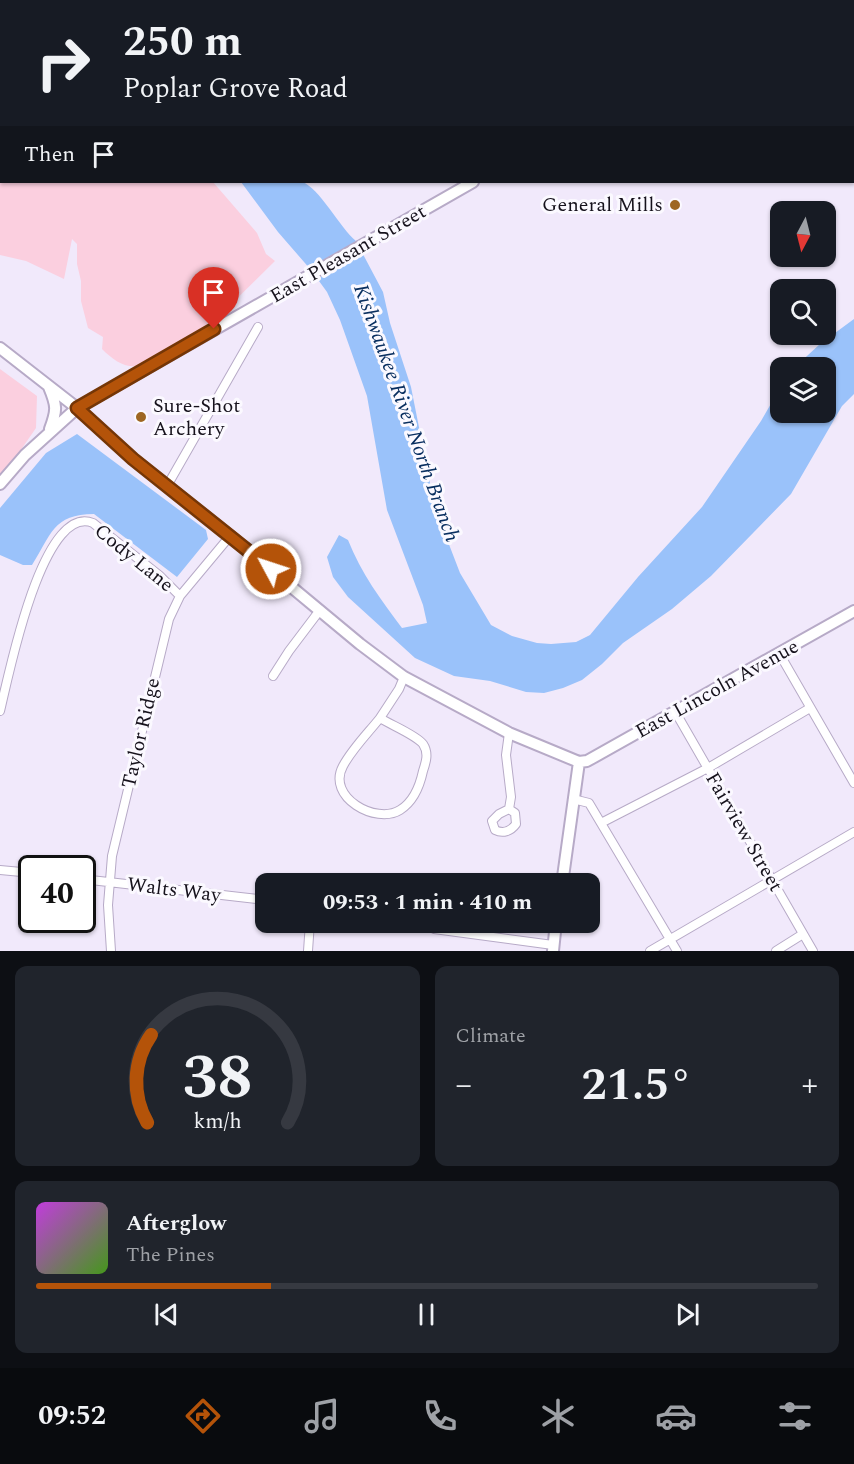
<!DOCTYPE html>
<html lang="en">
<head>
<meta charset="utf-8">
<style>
	:root { --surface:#171b24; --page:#20242c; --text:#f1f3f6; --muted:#9ea1a6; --line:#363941; --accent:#b45309 }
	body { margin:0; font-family:Spectral,serif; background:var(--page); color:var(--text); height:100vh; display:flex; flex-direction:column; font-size:22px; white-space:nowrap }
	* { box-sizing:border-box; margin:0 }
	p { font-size:20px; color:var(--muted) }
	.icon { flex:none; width:33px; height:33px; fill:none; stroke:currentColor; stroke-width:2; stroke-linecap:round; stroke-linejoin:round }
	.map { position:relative; height:951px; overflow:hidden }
	.drawer { display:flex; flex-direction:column; gap:15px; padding:15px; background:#0d0f14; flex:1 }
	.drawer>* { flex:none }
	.guide { position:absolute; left:0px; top:0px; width:855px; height:183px; box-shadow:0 2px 4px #0004; background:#171b24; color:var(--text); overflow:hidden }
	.needle { width:39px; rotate:187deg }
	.tools { position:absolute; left:770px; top:201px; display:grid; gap:12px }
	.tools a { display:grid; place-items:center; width:66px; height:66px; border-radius:12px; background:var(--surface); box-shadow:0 2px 4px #0004; font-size:30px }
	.speed { position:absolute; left:18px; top:855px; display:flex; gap:12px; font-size:30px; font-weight:700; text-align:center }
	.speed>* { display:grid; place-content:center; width:78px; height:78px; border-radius:50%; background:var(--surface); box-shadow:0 2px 4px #0004; line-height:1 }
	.speed .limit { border:3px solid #111; border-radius:9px; background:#fff; color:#111 }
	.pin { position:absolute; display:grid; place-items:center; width:51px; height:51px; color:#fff; margin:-62px -26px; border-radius:50% 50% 50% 0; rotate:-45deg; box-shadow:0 0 6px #0007 }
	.pin .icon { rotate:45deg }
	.me { position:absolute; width:66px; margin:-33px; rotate:310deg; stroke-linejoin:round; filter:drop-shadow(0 0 4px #0008) }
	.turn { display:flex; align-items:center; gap:21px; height:126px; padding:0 24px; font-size:27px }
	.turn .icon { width:78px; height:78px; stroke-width:2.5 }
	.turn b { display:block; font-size:42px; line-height:51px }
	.then { display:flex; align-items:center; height:57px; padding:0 24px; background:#0003; gap:12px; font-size:22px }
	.big { font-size:45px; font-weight:700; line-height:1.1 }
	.drawer .card { flex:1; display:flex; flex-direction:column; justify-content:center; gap:9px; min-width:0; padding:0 21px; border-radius:12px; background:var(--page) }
	.drawer .dial { align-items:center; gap:0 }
	.dial svg { height:156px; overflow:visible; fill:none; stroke:var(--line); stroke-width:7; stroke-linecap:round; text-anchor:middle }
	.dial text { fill:var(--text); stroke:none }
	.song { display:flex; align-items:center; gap:18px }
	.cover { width:72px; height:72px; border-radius:9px; background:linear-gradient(135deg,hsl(290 70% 55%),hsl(100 70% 35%)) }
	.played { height:6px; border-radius:3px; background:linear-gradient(90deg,var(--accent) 30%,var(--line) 30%) }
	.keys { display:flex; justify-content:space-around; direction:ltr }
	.heat { display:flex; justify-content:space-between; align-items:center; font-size:33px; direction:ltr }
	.drawer .tiles { flex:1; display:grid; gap:15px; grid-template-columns:1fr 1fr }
	.card:last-child { grid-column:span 2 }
	.trip { position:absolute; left:255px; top:873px; width:345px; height:60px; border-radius:12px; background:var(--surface); box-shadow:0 2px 4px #0004; font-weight:700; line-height:60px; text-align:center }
	.tabs { display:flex; height:96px; justify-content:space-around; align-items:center; background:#090b0e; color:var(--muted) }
	.tabs .icon { width:42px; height:42px }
	.tabs .active { color:var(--accent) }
	.tabs b { font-size:27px; color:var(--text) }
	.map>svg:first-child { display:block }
	.green { fill:#fbcfdf }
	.water { fill:#9ac2fa }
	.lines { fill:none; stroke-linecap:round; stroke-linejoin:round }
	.street-casing { stroke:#b7aac7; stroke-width:10 }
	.secondary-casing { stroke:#b7aac7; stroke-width:14 }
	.street { stroke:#fff; stroke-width:8 }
	.secondary { stroke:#fff; stroke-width:10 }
	.rail { stroke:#2d2934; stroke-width:2; stroke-dasharray:8 8; stroke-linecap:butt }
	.route-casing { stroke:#753606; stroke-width:15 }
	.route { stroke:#b45309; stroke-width:10 }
	.poi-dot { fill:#9e6622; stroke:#fbf9ff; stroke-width:2 }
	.labels { text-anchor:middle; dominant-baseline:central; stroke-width:6; stroke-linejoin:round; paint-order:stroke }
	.poi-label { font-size:20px; fill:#16121c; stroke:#fbf9ff; text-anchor:end }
	.street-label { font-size:20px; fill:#16121c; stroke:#fbf9ff }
	.water-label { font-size:21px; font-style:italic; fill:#092f60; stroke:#fbf9ff }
</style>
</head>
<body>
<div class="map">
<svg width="854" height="951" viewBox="0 0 854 951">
	<rect width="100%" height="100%" fill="#f1e9fb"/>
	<path class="green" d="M0 46 2 182H213L257 233 266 254 275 261 210 325 145 364C128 371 114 361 102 349L103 337 88 328 81 301V281L77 264V244L72 239 64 279 26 261 0 255Z
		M0 369 37 396 36 428 0 480Z"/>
	<path class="water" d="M241 182C252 182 295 179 302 182 319 187 340 228 356 241L383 292 390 323 411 387 435 508 460 573 491 625 512 636 537 643 551 644 576 642 590 635 638 577 702 507 761 421 780 388V412H825V368L795 367 820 344 854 319V394L842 406 791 494 711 576 672 609 623 643 602 664 582 680 563 688 544 693 526 692 490 681 454 676 415 658 348 597 333 577 327 557 339 535 348 540C361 573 381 600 402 628L427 623 423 605 387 510 367 396 340 320 327 292 311 270 278 232Z
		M77 434 206 530 208 539 177 577 94 514C53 514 51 535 32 565H23L0 555V508L46 453Z"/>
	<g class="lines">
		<g class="street-casing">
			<path id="street" d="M854 101V100
				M167 486 258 327
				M779 653 854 783
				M273 676 289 651 320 610
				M0 711C8 679 42 502 93 523L160 576 180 596
				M676 713 813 951
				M380 718C391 725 416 735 423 744 429 753 426 762 423 771 420 785 413 802 400 810 376 825 326 797 343 766 352 749 368 733 380 718Z
				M380 718 399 689 404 677
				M509 733 506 755 511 797 509 809
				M573 799 589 803 677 951
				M509 809 515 813 516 824C511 831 503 834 495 830L492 821 499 814Z
				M601 823 708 768 810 708
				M0 870 32 873
				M82 879 266 900
				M434 929 553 945
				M111 951 108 905 112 856 169 619 180 596 230 536
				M308 951 310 922
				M650 951 854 832
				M776 951 803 934"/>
		</g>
		<g class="secondary-casing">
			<path id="secondary" d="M795 2 797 0
				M0 348 77 408 133 459 230 536 360 644 404 677 509 733 579 762
				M49 387C57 406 57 410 50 429
				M0 484 25 455 77 408 473 182
				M579 762 587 761 854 611
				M562 884 579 762
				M553 951 556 922"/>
		</g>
		<use href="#street" class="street"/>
		<use href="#secondary" class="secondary"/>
		<path class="rail" d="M199 0 204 2
			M218 0 224 2
			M560 2 566 0
			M615 2 620 0
			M629 2 633 0"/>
	</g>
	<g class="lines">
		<g class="route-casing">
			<path id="route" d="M214 329 77 408 133 459 271 569"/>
		</g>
		<use href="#route" class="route"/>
	</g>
	<g class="poi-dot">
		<circle cx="675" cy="205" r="6"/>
		<circle cx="141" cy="417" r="6"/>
	</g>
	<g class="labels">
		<g class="poi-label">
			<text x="663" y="205">General Mills</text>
			<text x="153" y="406" text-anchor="start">Sure-Shot<tspan x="153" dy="23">Archery</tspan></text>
		</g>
		<g class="street-label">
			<text transform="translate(348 254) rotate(-30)">East Pleasant Street</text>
			<text transform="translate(134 558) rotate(39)">Cody Lane</text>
			<text transform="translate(717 689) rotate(-29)">East Lincoln Avenue</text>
			<text transform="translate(141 733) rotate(-77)">Taylor Ridge</text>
			<text transform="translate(744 832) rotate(60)">Fairview Street</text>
			<text transform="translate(174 890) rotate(7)">Walts Way</text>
		</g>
		<g class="water-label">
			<text transform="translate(406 413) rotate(70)">Kishwaukee River North Branch</text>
		</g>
	</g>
</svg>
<div class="tools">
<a><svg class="needle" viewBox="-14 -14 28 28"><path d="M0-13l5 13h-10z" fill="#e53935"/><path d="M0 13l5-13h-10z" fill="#9ea1a6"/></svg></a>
<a><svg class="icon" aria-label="search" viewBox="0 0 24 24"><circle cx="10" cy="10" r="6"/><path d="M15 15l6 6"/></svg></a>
<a><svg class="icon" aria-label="layers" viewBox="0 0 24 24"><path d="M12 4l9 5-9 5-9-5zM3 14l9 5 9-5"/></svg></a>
</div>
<div class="speed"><div class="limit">40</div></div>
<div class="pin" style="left:214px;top:329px;background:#d93025"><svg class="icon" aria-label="arrive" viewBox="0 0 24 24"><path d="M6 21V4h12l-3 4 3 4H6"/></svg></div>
<svg class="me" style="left:271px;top:569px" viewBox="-20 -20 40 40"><circle r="17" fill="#b45309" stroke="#fff" stroke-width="3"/><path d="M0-11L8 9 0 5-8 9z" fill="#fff"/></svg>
<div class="trip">09:53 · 1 min · 410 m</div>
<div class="guide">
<div class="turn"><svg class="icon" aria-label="right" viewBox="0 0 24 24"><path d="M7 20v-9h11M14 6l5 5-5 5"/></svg><div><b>250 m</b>Poplar Grove Road</div></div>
<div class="then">Then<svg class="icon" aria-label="arrive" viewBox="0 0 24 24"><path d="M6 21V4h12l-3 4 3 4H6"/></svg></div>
</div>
</div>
<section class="drawer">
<div class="tiles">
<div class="card dial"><svg viewBox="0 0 100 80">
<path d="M14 69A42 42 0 1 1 86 69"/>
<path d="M14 69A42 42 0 0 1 16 24" stroke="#b45309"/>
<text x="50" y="56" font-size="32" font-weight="700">38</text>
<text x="50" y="72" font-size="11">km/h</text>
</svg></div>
<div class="card"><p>Climate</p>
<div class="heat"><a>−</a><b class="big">21.5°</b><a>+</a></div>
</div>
<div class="card">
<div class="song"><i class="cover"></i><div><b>Afterglow</b><p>The Pines</p></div></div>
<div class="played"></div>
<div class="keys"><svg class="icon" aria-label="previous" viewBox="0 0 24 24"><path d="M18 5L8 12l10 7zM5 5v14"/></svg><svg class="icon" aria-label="pause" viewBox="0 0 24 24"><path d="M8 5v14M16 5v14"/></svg><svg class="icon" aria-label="next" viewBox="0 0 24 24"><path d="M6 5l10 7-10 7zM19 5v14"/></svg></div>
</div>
</div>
</section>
<nav class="tabs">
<b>09:52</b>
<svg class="icon active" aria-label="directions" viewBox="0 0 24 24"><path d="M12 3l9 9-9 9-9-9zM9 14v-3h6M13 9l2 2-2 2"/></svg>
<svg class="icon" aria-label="music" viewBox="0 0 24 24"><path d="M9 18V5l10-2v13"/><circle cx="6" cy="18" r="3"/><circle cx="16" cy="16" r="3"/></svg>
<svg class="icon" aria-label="phone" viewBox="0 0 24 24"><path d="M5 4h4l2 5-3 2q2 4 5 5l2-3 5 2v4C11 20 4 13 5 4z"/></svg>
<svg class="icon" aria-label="climate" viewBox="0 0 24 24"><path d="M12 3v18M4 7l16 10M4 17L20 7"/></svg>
<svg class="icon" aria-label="car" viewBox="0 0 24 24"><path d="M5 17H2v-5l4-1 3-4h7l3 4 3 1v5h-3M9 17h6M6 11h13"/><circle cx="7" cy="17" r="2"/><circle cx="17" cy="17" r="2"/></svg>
<svg class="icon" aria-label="filters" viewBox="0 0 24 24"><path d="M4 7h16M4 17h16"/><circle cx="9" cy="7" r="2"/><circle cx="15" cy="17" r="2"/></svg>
</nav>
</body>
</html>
